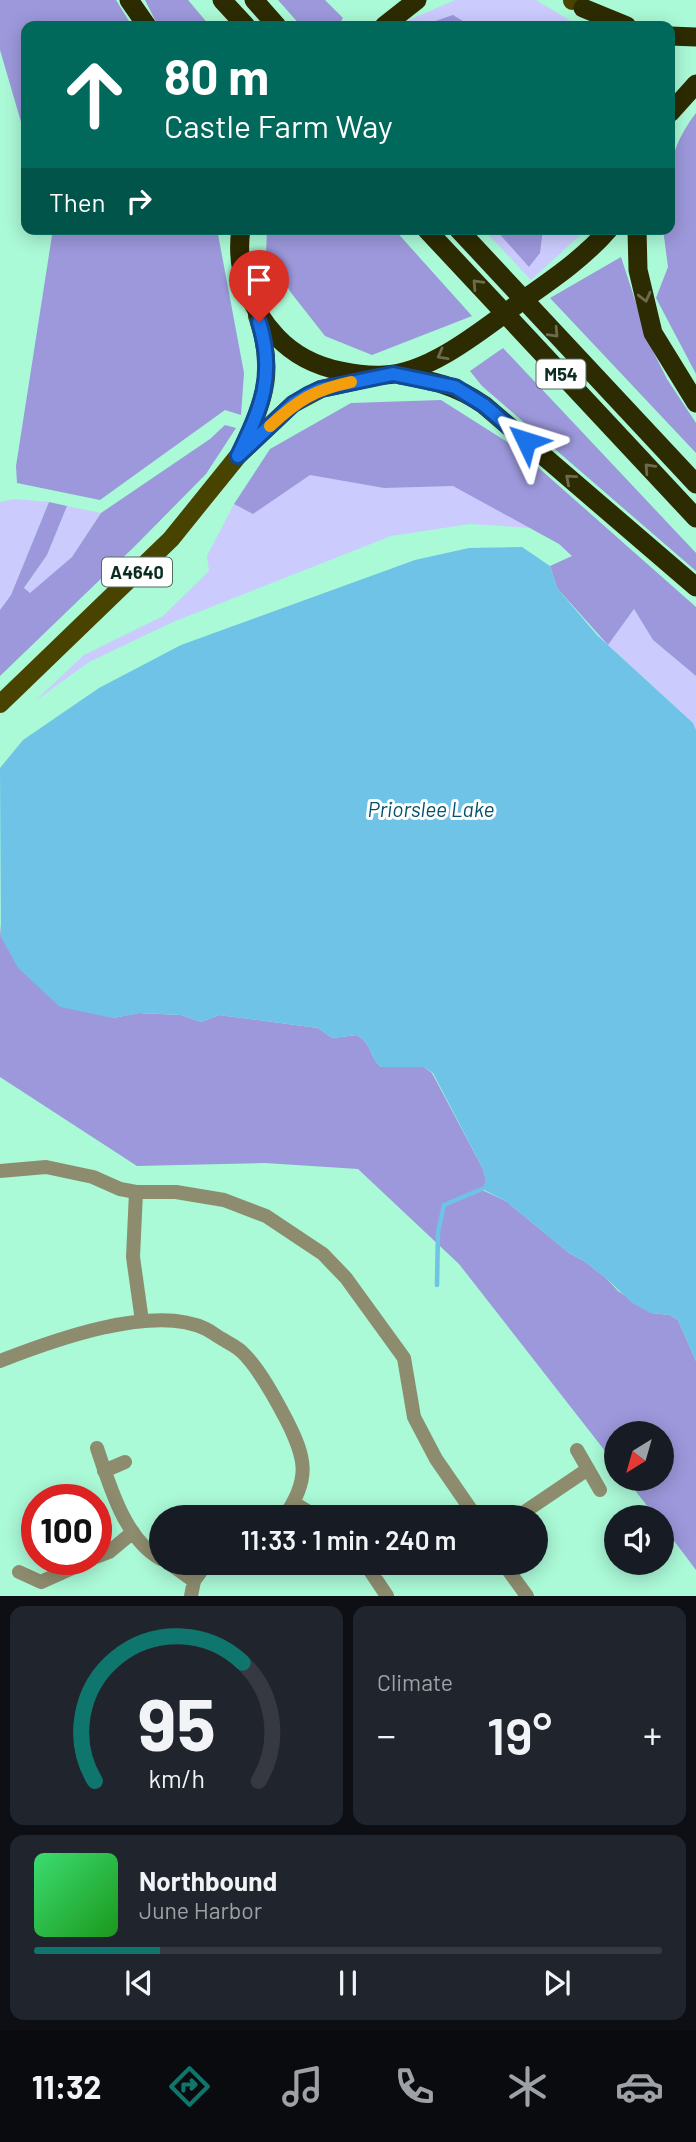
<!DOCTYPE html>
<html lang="en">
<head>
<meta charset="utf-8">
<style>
	:root { --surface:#171b24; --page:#20242c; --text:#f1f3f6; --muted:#9ea1a6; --line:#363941; --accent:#0f766e }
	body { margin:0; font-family:Barlow,sans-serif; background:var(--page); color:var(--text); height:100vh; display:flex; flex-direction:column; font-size:26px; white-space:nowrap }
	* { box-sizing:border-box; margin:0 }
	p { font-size:23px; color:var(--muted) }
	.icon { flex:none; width:38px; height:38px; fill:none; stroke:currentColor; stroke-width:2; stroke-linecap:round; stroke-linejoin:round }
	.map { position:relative; height:1596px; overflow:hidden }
	.side { display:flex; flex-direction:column; gap:10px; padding:10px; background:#0d0f14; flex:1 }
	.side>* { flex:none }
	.top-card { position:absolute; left:21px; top:21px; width:654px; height:214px; border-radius:14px; box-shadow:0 4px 18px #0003; background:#00695c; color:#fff; overflow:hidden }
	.needle { width:46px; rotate:217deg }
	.buttons { position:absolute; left:604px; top:1421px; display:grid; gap:14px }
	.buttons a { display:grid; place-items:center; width:70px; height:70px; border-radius:50%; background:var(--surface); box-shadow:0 4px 18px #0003; font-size:35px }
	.speed { position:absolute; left:21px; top:1484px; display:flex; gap:14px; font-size:35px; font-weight:700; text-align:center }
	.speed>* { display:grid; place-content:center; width:91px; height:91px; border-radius:50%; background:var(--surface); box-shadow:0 4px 18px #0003; line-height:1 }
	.speed .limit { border:10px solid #d22; background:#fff; color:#111 }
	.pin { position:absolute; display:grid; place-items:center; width:60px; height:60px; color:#fff; margin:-72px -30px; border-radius:50% 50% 50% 0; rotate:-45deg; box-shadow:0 0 7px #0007 }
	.pin .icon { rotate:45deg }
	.me { position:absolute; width:77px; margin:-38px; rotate:311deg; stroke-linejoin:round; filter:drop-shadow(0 0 5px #0008) }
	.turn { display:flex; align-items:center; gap:24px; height:147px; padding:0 28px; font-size:32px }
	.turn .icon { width:91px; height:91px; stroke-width:2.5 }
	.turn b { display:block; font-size:49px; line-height:60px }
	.then { display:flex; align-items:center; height:66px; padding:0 28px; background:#0003; gap:14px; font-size:26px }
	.big { font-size:52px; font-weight:600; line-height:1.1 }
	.side .widget { flex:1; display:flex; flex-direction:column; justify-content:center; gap:10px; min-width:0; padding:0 24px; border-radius:14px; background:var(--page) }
	.side .dial { align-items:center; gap:0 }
	.dial svg { height:182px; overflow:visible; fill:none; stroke:var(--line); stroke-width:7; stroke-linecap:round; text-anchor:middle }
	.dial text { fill:var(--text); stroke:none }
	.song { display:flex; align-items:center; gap:21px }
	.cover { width:84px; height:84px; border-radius:10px; background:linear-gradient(135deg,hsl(140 70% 55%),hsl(120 70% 35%)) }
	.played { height:7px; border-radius:4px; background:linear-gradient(90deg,var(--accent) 20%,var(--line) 20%) }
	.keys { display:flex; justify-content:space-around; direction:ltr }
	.heat { display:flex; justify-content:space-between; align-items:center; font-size:38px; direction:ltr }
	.side .tiles { flex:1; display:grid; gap:10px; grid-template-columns:1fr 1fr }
	.widget:last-child { grid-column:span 2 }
	.trip { position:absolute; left:149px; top:1505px; width:399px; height:70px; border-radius:35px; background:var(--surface); box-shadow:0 4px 18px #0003; font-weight:600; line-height:70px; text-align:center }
	.tab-bar { display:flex; height:112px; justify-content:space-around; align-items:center; background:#090b0e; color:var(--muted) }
	.tab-bar .icon { width:49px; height:49px }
	.tab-bar .selected { color:var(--accent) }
	.tab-bar b { font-size:32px; color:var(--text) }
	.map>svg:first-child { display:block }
	.green { fill:#cccbfe }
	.forest { fill:#9c98db }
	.water { fill:#6ec3e6 }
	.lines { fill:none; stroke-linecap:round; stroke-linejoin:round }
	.stream { stroke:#6ec3e6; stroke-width:4.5 }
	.minor { stroke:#8d8c6e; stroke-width:14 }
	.major { stroke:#484400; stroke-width:18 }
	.highway { stroke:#2d2b02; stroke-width:19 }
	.oneway { stroke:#6c6b4e }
	.route-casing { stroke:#114b97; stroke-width:18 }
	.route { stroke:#1a73e8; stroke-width:12 }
	.slow { stroke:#f59e0b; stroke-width:12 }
	.labels { text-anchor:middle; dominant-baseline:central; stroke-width:6; stroke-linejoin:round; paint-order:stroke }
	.shield { fill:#fff; stroke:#546c64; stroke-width:2 }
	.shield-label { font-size:18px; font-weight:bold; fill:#0b2d21 }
	.water-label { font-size:21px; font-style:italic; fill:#055169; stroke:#fff }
</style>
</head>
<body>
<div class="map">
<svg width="696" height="1596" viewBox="0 0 696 1596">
	<rect width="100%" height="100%" fill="#aaf9d7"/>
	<path class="green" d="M455 0H536L579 26H404L409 20Z
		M483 229H587L531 280Z
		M310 474 384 488 453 485 531 528 470 524 391 536 173 622 89 662 35 701 84 655 163 616 209 571 207 556 234 504 253 513Z
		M15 499 49 502 11 595 0 610V502Z
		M67 506 101 513 72 557 30 594 24 589 47 555Z
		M634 609 653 640 696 676V730L693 723 608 645Z"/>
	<path class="forest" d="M0 0H116L132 26H26V139L0 50Z
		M145 0H188L210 26H158Z
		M278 0H325L343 18 338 26H301Z
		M453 15 466 23 467 26H421Z
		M696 113V374L656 298 668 267 663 229H670C670 179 664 155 696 113Z
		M53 229H217L244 373 241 415 225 410 100 500 17 483 16 466Z
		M267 229H394L472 316 372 355 325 336 292 294 266 254Z
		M495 229H543L540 253 529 267Z
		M621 257 649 343 667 379 696 423V453L550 298Z
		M503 348 696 553V571L482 386 470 371Z
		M441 400 515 447 696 607V676L653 640 634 609 608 645 557 588 550 566 572 556 559 544 453 486 384 488 310 475 253 514 234 504 270 449 351 403Z
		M225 425 236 428 206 474 136 545 0 676V610L11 595 49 502 67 506 47 555 24 588 30 593 72 557 101 513 210 439Z
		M0 924 1 937 113 1018 139 1013 181 1015 201 1022 219 1015 318 1028 332 1038 357 1035C373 1045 368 1055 381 1067H424L432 1073 483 1169 486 1181 482 1190 506 1201 569 1253 584 1261 606 1278 618 1291 651 1313 670 1315 678 1320 696 1361V1570L662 1525V1517H656L626 1479H662V1433H616V1465L459 1264 358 1169 265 1163 137 1166 0 1077Z"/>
	<path class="water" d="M522 547 550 566 557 588 597 635 693 723 696 730V1361L678 1320 670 1315 651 1313 632 1303 606 1278 584 1261 569 1253 506 1201 482 1189 486 1181 483 1169 433 1073 424 1067H381C367 1054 374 1046 357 1035L332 1038 318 1028 219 1015 201 1022 181 1015 140 1013 113 1018 60 1007 18 968 1 937 0 768 23 740 99 688 181 645 415 560 469 548Z"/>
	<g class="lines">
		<path class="stream" d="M437 1285 438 1232 444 1205 482 1189"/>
		<path class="minor" d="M0 1171 46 1167 93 1177 120 1189 136 1192H176L224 1200 266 1216 323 1254 346 1278 404 1358 414 1417 436 1459 476 1517
			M136 1192 133 1257 142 1321
			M0 1361C51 1341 154 1303 206 1329 212 1332 218 1337 224 1340 230 1344 237 1347 242 1352 259 1368 275 1398 286 1419 306 1458 311 1479 284 1517
			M97 1448C109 1484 125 1540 161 1559
			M577 1450 600 1490
			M104 1471 125 1462
			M294 1503 317 1517
			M517 1517 588 1469
			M96 1557 109 1552 133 1532
			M169 1563 194 1581
			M365 1563 387 1596
			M503 1563 527 1596
			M19 1572 41 1582 92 1559
			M372 1573 388 1563
			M191 1596 194 1581 207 1563"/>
		<path class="major" d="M572 0V1
			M243 447C266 396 275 370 257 316
			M0 704 171 539 238 456 293 404 321 389 371 378"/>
		<path class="highway" d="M129 0 147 26
			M222 0 246 26
			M254 0 277 26
			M583 8 627 26
			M384 26 417 0
			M670 36 696 37
			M670 113 696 84
			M241 229C235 269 249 308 277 337 294 355 316 366 341 371 355 374 370 376 384 375 430 374 486 327 523 300 553 279 585 257 609 229
			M426 229 696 518
			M458 229 696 484
			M637 229 638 270 653 333 696 403
			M400 375C434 381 455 385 484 405L696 587"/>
	</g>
	<defs><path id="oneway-chevron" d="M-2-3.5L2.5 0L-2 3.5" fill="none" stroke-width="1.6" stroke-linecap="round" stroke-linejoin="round" transform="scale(1.75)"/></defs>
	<g class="oneway">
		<use href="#oneway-chevron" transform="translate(477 284) rotate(-133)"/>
		<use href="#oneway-chevron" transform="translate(645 297) rotate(76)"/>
		<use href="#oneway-chevron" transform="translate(554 333) rotate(47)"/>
		<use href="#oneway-chevron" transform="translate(442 355) rotate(151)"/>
		<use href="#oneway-chevron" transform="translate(649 468) rotate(-133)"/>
		<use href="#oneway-chevron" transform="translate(570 479) rotate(-139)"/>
	</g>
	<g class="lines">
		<g class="route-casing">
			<path id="route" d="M259 322C276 376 261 408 238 456L293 404 308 395 321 389 393 374 455 387 484 405 526 441"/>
		</g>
		<use href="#route" class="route"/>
		<path class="slow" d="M270 426C298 400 314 390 351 382"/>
	</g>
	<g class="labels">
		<g class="shield">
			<rect x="536.5" y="359.5" width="49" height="29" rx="5"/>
			<rect x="102" y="557.5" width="70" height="29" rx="5"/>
		</g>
		<g class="shield-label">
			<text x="561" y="374">M54</text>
			<text x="137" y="572">A4640</text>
		</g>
		<g class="water-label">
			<text x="431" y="808">Priorslee Lake</text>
		</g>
	</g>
</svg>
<div class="buttons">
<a><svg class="needle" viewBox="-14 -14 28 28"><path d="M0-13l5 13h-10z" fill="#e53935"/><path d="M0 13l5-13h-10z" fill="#9ea1a6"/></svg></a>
<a><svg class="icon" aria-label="sound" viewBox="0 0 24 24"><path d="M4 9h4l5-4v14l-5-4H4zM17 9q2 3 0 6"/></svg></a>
</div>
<div class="speed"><div class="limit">100</div></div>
<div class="pin" style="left:259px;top:322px;background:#d93025"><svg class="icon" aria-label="arrive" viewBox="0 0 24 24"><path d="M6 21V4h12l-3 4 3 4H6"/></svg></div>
<svg class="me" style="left:526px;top:441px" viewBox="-20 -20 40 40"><path d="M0-17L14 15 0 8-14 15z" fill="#1a73e8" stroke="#fff" stroke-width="4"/></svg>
<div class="trip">11:33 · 1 min · 240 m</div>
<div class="top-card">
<div class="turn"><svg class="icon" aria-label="ahead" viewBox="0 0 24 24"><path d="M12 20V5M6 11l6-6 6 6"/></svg><div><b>80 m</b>Castle Farm Way</div></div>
<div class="then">Then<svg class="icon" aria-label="right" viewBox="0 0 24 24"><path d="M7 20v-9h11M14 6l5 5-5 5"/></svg></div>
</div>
</div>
<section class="side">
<div class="tiles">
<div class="widget dial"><svg viewBox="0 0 100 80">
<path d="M14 69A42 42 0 1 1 86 69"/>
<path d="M14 69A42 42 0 0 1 79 17" stroke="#0f766e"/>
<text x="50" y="56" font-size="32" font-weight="700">95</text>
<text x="50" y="72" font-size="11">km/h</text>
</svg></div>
<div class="widget"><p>Climate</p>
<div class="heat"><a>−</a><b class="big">19°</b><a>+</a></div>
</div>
<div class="widget">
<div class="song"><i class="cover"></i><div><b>Northbound</b><p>June Harbor</p></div></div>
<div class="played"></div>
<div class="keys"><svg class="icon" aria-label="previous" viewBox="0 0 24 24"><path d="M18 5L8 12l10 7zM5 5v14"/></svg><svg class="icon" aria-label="pause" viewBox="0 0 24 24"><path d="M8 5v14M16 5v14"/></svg><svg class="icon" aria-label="next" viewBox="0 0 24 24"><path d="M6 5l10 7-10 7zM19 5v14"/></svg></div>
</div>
</div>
</section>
<nav class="tab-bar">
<b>11:32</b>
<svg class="icon selected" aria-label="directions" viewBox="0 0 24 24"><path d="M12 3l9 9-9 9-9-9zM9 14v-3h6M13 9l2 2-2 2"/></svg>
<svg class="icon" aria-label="music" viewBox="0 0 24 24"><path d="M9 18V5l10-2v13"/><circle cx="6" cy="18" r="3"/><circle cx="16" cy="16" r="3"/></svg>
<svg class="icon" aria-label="phone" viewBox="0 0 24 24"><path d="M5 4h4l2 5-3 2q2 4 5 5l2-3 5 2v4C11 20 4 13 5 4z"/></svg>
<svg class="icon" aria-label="climate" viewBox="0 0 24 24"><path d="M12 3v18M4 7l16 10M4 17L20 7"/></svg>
<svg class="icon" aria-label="car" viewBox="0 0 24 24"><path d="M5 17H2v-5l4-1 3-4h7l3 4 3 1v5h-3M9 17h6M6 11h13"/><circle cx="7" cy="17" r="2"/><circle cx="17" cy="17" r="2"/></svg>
</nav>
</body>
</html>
